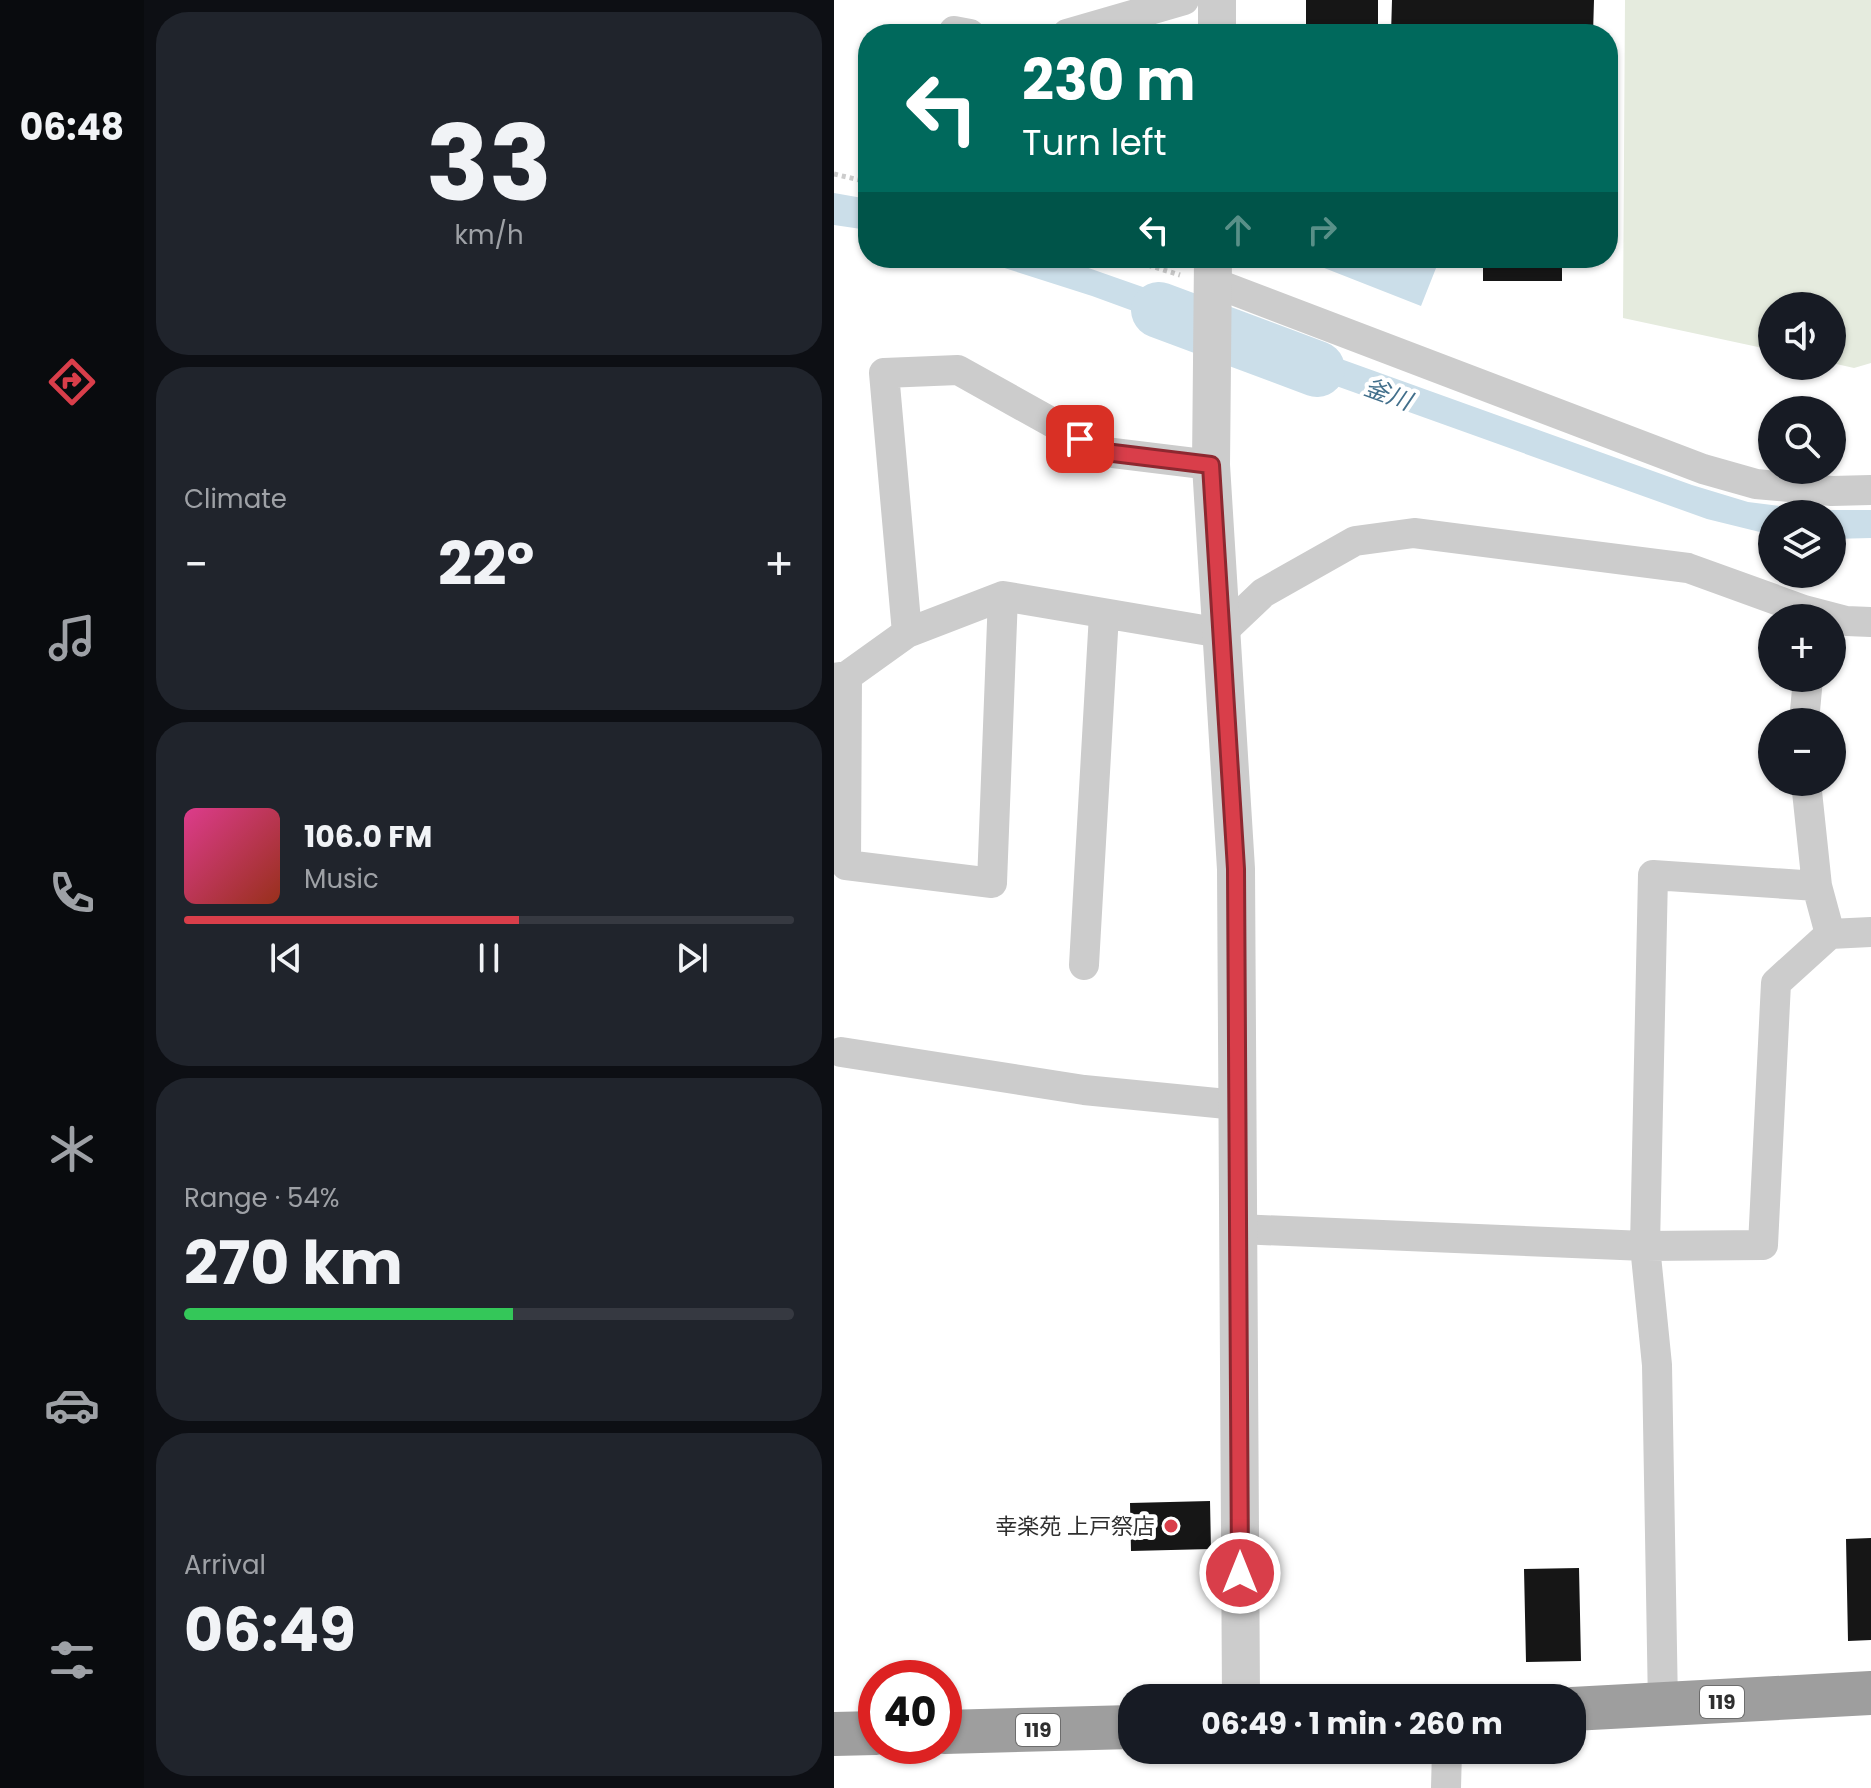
<!DOCTYPE html>
<html lang="en">
<head>
<meta charset="utf-8">
<style>
	:root { --surface:#171b24; --page:#20242c; --text:#f1f3f6; --muted:#9ea1a6; --line:#363941; --accent:#d93e4a }
	body { margin:0; font-family:Poppins,"Noto Sans JP",sans-serif; background:var(--page); color:var(--text); height:100vh; display:flex; flex-direction:column; font-size:30px; white-space:nowrap }
	* { box-sizing:border-box; margin:0 }
	p { font-size:26px; color:var(--muted) }
	.icon { flex:none; width:44px; height:44px; fill:none; stroke:currentColor; stroke-width:2; stroke-linecap:round; stroke-linejoin:round }
	.map { position:relative; flex:1; overflow:hidden }
	.details { display:flex; flex-direction:column; gap:12px; padding:12px; background:#0d0f14; width:690px }
	.details>* { flex:none }
	.hud { position:absolute; left:24px; top:24px; width:760px; height:244px; border-radius:32px; box-shadow:0 2px 6px #0004; background:#00695c; color:#fff; overflow:hidden }
	.controls { position:absolute; left:924px; top:292px; display:grid; gap:16px }
	.controls a { display:grid; place-items:center; width:88px; height:88px; border-radius:50%; background:var(--surface); box-shadow:0 2px 6px #0004; font-size:40px }
	.speed { position:absolute; left:24px; top:1660px; display:flex; gap:16px; font-size:40px; font-weight:700; text-align:center }
	.speed>* { display:grid; place-content:center; width:104px; height:104px; border-radius:50%; background:var(--surface); box-shadow:0 2px 6px #0004; line-height:1 }
	.speed .limit { border:12px solid #d22; background:#fff; color:#111 }
	.pin { position:absolute; display:grid; place-items:center; width:68px; height:68px; color:#fff; margin:-34px; border-radius:16px; box-shadow:0 4px 12px #0006 }
	.me { position:absolute; width:88px; margin:-44px; rotate:0deg; stroke-linejoin:round; filter:drop-shadow(0 0 6px #0008) }
	.turn { display:flex; align-items:center; gap:28px; height:168px; padding:0 32px; font-size:36px }
	.turn .icon { width:104px; height:104px; stroke-width:2.5 }
	.turn b { display:block; font-size:56px; line-height:68px }
	.lanes { display:flex; align-items:center; height:76px; padding:0 32px; background:#0003; justify-content:center; gap:40px; direction:ltr }
	.lanes .off { opacity:.35 }
	.big { font-size:60px; font-weight:700; line-height:1.1 }
	.details .card { flex:1; display:flex; flex-direction:column; justify-content:center; gap:12px; min-width:0; padding:0 28px; border-radius:32px; background:var(--page) }
	.details .dial { align-items:center; gap:0 }
	.dial b { font-size:104px; line-height:1 }
	.song { display:flex; align-items:center; gap:24px }
	.cover { width:96px; height:96px; border-radius:12px; background:linear-gradient(135deg,hsl(330 70% 55%),hsl(10 70% 35%)) }
	.played { height:8px; border-radius:4px; background:linear-gradient(90deg,var(--accent) 55%,var(--line) 55%) }
	.keys { display:flex; justify-content:space-around; direction:ltr }
	.heat { display:flex; justify-content:space-between; align-items:center; font-size:44px; direction:ltr }
	.charge { height:12px; border-radius:6px; background:linear-gradient(90deg,#34c759 54%,var(--line) 0) }
	.trip { position:absolute; left:284px; top:1684px; width:468px; height:80px; border-radius:32px; background:var(--surface); box-shadow:0 2px 6px #0004; font-weight:700; line-height:80px; text-align:center }
	main { display:flex; flex:1; min-height:0 }
	.dock { display:flex; flex-direction:column; width:144px; justify-content:space-around; align-items:center; background:#090b0e; color:var(--muted) }
	.dock .icon { width:56px; height:56px }
	.dock .current { color:var(--accent) }
	.dock b { font-size:36px; color:var(--text) }
	.map>svg:first-child { display:block }
	.green { fill:#e5ebde }
	.water { fill:#cbdee9 }
	.lines { fill:none; stroke-linecap:round; stroke-linejoin:round }
	.river { stroke:#cbdee9; stroke-width:56 }
	.building { fill:#161616 }
	.path { stroke:#ccc; stroke-width:5; stroke-dasharray:4 4; stroke-linecap:butt }
	.minor { stroke:#ccc; stroke-width:30 }
	.tertiary { stroke:#ccc; stroke-width:38 }
	.trunk { stroke:#9e9e9e; stroke-width:44 }
	.route-casing { stroke:#8d2830; stroke-width:20 }
	.route { stroke:#d93e4a; stroke-width:14 }
	.poi-dot { fill:#d93e4a; stroke:#fff; stroke-width:3 }
	.labels { text-anchor:middle; dominant-baseline:central; stroke-width:8; stroke-linejoin:round; paint-order:stroke }
	.shield { fill:#fff; stroke:#6d6d6d; stroke-width:2 }
	.shield-label { font-size:20px; font-weight:bold; fill:#2f2f2f }
	.poi-label { font-size:22px; fill:#2f2f2f; stroke:#fff; text-anchor:end }
	.water-label { font-size:24px; font-style:italic; fill:#426f8b; stroke:#fff }
</style>
</head>
<body>
<main>
<nav class="dock">
<b>06:48</b>
<svg class="icon current" aria-label="directions" viewBox="0 0 24 24"><path d="M12 3l9 9-9 9-9-9zM9 14v-3h6M13 9l2 2-2 2"/></svg>
<svg class="icon" aria-label="music" viewBox="0 0 24 24"><path d="M9 18V5l10-2v13"/><circle cx="6" cy="18" r="3"/><circle cx="16" cy="16" r="3"/></svg>
<svg class="icon" aria-label="phone" viewBox="0 0 24 24"><path d="M5 4h4l2 5-3 2q2 4 5 5l2-3 5 2v4C11 20 4 13 5 4z"/></svg>
<svg class="icon" aria-label="climate" viewBox="0 0 24 24"><path d="M12 3v18M4 7l16 10M4 17L20 7"/></svg>
<svg class="icon" aria-label="car" viewBox="0 0 24 24"><path d="M5 17H2v-5l4-1 3-4h7l3 4 3 1v5h-3M9 17h6M6 11h13"/><circle cx="7" cy="17" r="2"/><circle cx="17" cy="17" r="2"/></svg>
<svg class="icon" aria-label="filters" viewBox="0 0 24 24"><path d="M4 7h16M4 17h16"/><circle cx="9" cy="7" r="2"/><circle cx="15" cy="17" r="2"/></svg>
</nav>
<section class="details">
<div class="card dial"><b>33</b><p>km/h</p></div>
<div class="card"><p>Climate</p>
<div class="heat"><a>−</a><b class="big">22°</b><a>+</a></div>
</div>
<div class="card">
<div class="song"><i class="cover"></i><div><b>106.0 FM</b><p>Music</p></div></div>
<div class="played"></div>
<div class="keys"><svg class="icon" aria-label="previous" viewBox="0 0 24 24"><path d="M18 5L8 12l10 7zM5 5v14"/></svg><svg class="icon" aria-label="pause" viewBox="0 0 24 24"><path d="M8 5v14M16 5v14"/></svg><svg class="icon" aria-label="next" viewBox="0 0 24 24"><path d="M6 5l10 7-10 7zM19 5v14"/></svg></div>
</div>
<div class="card"><p>Range · 54%</p><b class="big">270 km</b><div class="charge"></div></div>
<div class="card"><p>Arrival</p><b class="big">06:49</b></div>
</section>
<div class="map">
<svg width="1037" height="1788" viewBox="0 0 1037 1788">
	<rect width="100%" height="100%" fill="#fff"/>
	<path class="green" d="M791 0H1037V363L1020 368 998 363V306H938V350L789 318Z"/>
	<path class="water" d="M0 193 34 199V230L0 225Z
		M139 258H226L363 306 362 334 258 296Z
		M477 258H606L587 306 475 262Z
		M412 325 858 485 914 502 979 510H1037V538L998 539V514H938V535L873 519 410 353Z"/>
	<g class="lines">
		<path class="river" d="M325 310 483 369"/>
	</g>
	<path class="building" d="M472 0H544V34H472Z
		M558 0H760L759 34H557Z
		M649 258H728V281H649Z
		M376 1501 377 1549 297 1551 296 1503Z
		M1037 1538V1640L1014 1641 1012 1539Z
		M745 1568 747 1661 692 1662 690 1569Z"/>
	<g class="lines">
		<path class="path" d="M0 174 34 182
			M291 258 346 275"/>
		<path class="minor" d="M120 34V31L136 34
			M233 34 350 0
			M378 282 869 469 922 484 998 491 1037 490
			M73 633 50 373 124 370 271 452 377 465
			M13 676 12 865 158 883 169 596
			M0 678 13 676 73 633 169 596 387 633 429 593 521 541 580 533 854 568 970 610 1012 621 1037 622
			M970 722 974 678
			M972 782 983 886 996 934 1037 932
			M250 965 270 614
			M7 1052 250 1090 403 1105
			M404 1229 811 1246 929 1245 942 983 996 934
			M829 1705 823 1365 811 1246 819 875 983 886
			M612 1788 613 1750"/>
		<path class="tertiary" d="M383 34V0
			M379 258 377 465 402 869 407 1698"/>
		<path class="trunk" d="M738 1709 1037 1693
			M110 1732 298 1727
			M0 1734 42 1733"/>
	</g>
	<g class="lines">
		<g class="route-casing">
			<path id="route" d="M246 439 271 452 377 465 402 869 406 1573"/>
		</g>
		<use href="#route" class="route"/>
	</g>
	<circle class="poi-dot" cx="337" cy="1526" r="8"/>
	<g class="labels">
		<g class="shield">
			<rect x="866" y="1686" width="44" height="32" rx="6"/>
			<rect x="182" y="1714" width="44" height="32" rx="6"/>
		</g>
		<g class="shield-label">
			<text x="888" y="1702">119</text>
			<text x="204" y="1730">119</text>
		</g>
		<g class="poi-label">
			<text x="321" y="1526">幸楽苑 上戸祭店</text>
		</g>
		<g class="water-label">
			<text transform="translate(554 394) rotate(20)">釜川</text>
		</g>
	</g>
</svg>
<div class="controls">
<a><svg class="icon" aria-label="sound" viewBox="0 0 24 24"><path d="M4 9h4l5-4v14l-5-4H4zM17 9q2 3 0 6"/></svg></a>
<a><svg class="icon" aria-label="search" viewBox="0 0 24 24"><circle cx="10" cy="10" r="6"/><path d="M15 15l6 6"/></svg></a>
<a><svg class="icon" aria-label="layers" viewBox="0 0 24 24"><path d="M12 4l9 5-9 5-9-5zM3 14l9 5 9-5"/></svg></a>
<a>+</a>
<a>−</a>
</div>
<div class="speed"><div class="limit">40</div></div>
<div class="pin" style="left:246px;top:439px;background:#d93025"><svg class="icon" aria-label="arrive" viewBox="0 0 24 24"><path d="M6 21V4h12l-3 4 3 4H6"/></svg></div>
<svg class="me" style="left:406px;top:1573px" viewBox="-20 -20 40 40"><circle r="17" fill="#d93e4a" stroke="#fff" stroke-width="3"/><path d="M0-11L8 9 0 5-8 9z" fill="#fff"/></svg>
<div class="trip">06:49 · 1 min · 260 m</div>
<div class="hud">
<div class="turn"><svg class="icon" aria-label="left" viewBox="0 0 24 24"><path d="M17 20v-9H6M10 6l-5 5 5 5"/></svg><div><b>230 m</b>Turn left</div></div>
<div class="lanes"><svg class="icon" aria-label="left" viewBox="0 0 24 24"><path d="M17 20v-9H6M10 6l-5 5 5 5"/></svg><svg class="icon off" aria-label="ahead" viewBox="0 0 24 24"><path d="M12 20V5M6 11l6-6 6 6"/></svg><svg class="icon off" aria-label="right" viewBox="0 0 24 24"><path d="M7 20v-9h11M14 6l5 5-5 5"/></svg></div>
</div>
</div>
</main>
</body>
</html>
